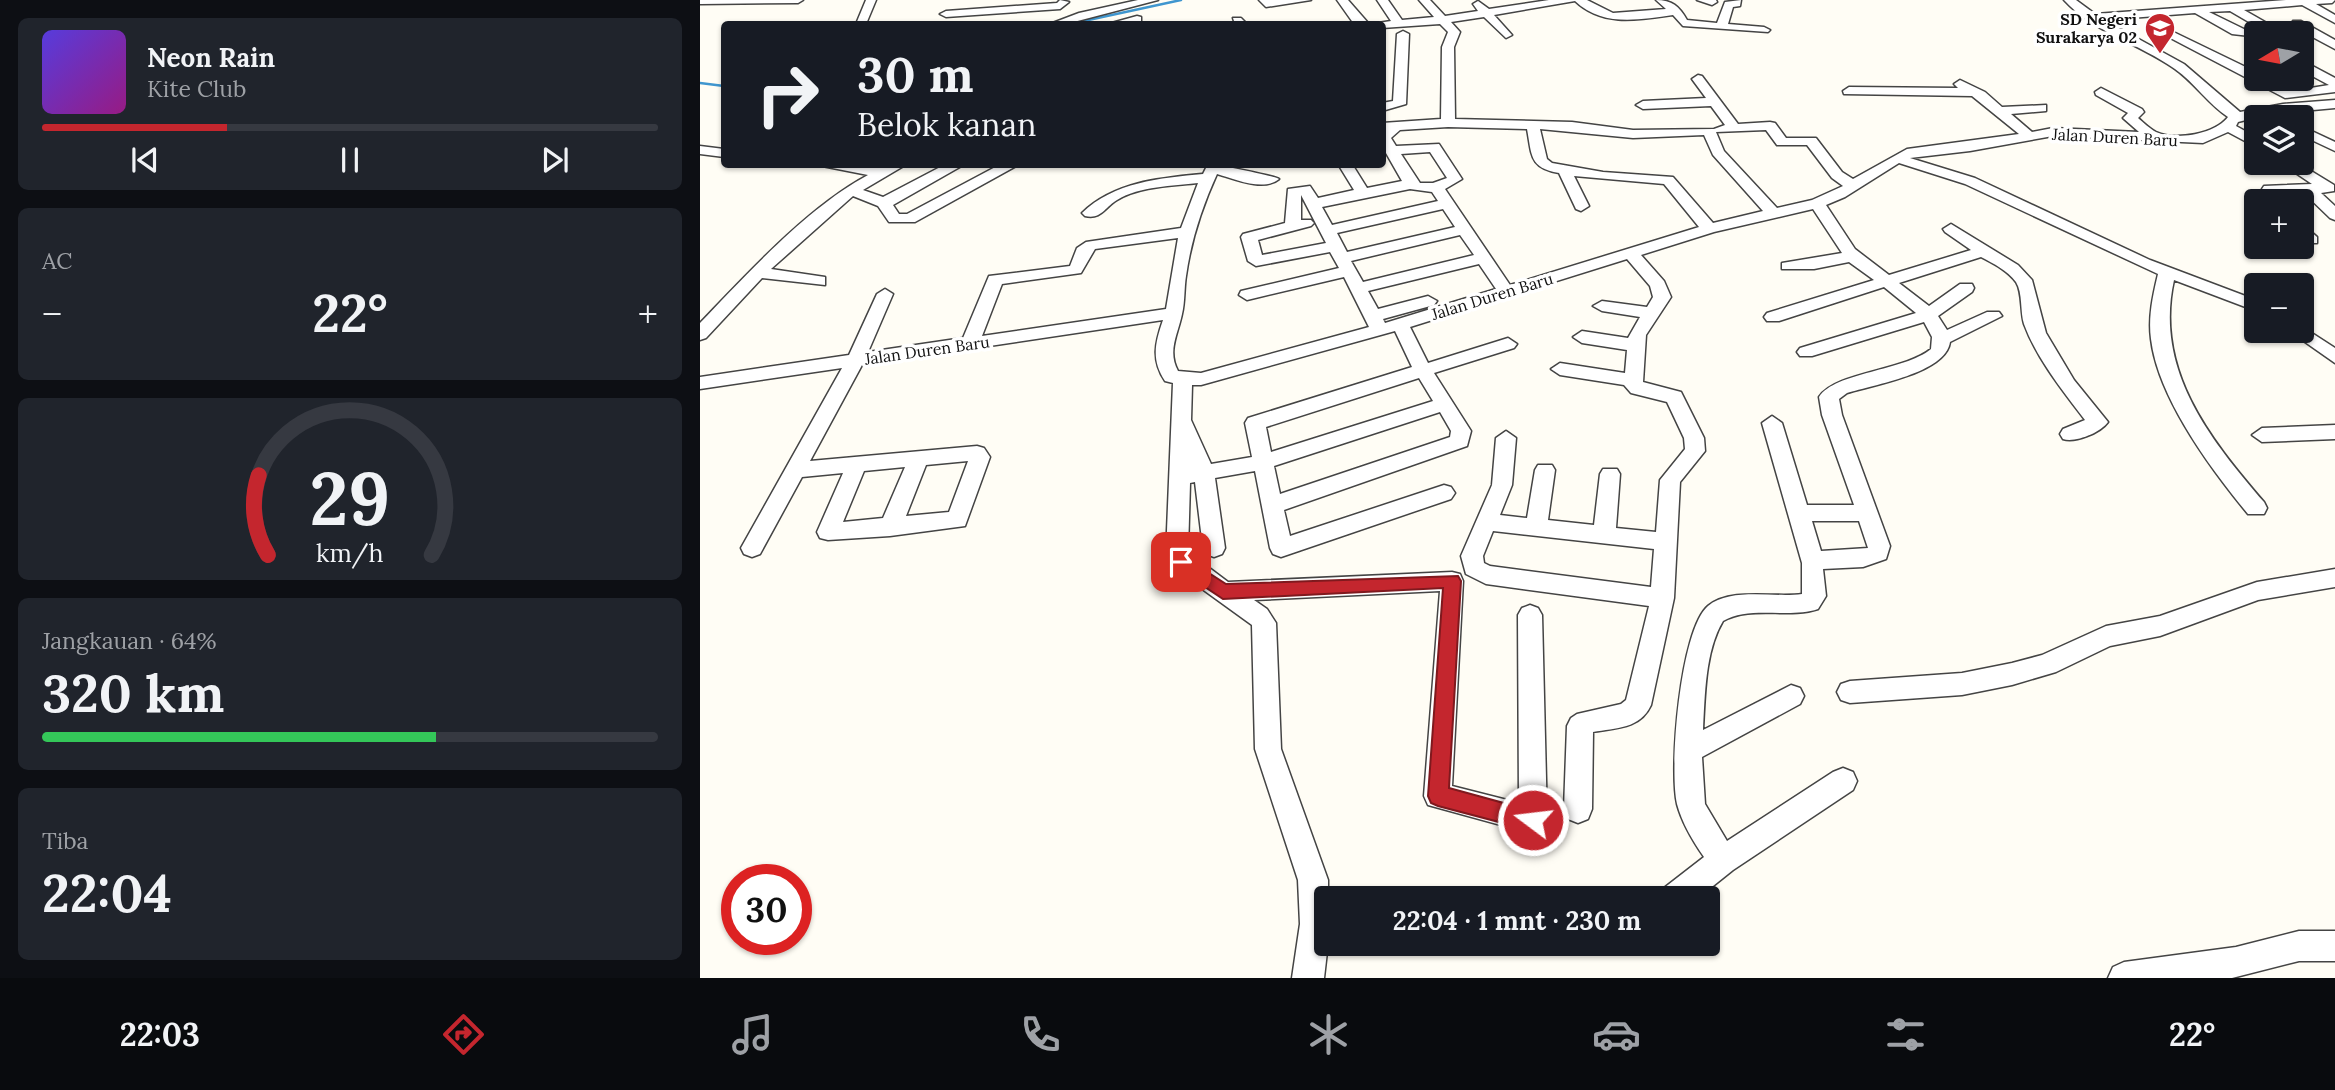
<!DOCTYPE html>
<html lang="id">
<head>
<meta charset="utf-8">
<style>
	:root { --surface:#171b24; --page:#20242c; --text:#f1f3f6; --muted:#9ea1a6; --line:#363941; --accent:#c4262e }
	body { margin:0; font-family:Lora,serif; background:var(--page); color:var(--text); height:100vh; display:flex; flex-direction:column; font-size:26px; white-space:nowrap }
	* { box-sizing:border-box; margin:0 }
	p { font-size:23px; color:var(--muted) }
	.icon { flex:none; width:38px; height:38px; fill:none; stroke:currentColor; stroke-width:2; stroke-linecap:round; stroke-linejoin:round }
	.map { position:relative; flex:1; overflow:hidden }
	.drawer { display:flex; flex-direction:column; gap:18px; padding:18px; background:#0d0f14; width:700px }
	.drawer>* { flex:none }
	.hud { position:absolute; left:21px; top:21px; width:665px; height:147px; border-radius:7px; box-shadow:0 2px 5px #0004; background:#171b24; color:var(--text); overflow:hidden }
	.needle { width:46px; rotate:260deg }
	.tools { position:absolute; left:1544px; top:21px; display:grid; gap:14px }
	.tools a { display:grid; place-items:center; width:70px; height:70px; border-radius:7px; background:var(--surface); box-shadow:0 2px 5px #0004; font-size:35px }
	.speed { position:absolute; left:21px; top:864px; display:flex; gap:14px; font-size:35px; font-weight:700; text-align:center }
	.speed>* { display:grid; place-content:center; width:91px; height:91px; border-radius:50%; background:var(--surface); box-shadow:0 2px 5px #0004; line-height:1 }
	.speed .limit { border:10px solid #d22; background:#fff; color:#111 }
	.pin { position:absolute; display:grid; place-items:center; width:60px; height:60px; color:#fff; margin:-30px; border-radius:14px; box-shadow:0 4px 10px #0006 }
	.me { position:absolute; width:77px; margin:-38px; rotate:285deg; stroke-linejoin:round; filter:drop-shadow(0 0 5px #0008) }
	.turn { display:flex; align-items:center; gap:24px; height:147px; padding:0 21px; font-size:32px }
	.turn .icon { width:91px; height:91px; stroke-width:2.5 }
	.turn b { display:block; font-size:49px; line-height:60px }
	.big { font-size:52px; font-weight:700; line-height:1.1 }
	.drawer .widget { flex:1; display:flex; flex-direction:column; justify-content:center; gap:10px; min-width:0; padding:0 24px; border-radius:10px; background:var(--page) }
	.drawer .dial { align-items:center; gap:0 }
	.dial svg { height:182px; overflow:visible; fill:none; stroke:var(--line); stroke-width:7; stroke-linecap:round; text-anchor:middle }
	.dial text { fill:var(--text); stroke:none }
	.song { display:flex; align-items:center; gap:21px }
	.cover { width:84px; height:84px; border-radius:10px; background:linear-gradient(135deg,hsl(250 70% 55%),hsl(310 70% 35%)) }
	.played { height:7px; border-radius:4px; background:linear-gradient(90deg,var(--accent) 30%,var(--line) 30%) }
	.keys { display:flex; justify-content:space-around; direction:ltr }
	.heat { display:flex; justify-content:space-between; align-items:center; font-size:38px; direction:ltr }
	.charge { height:10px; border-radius:5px; background:linear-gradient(90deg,#34c759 64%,var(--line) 0) }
	.trip { position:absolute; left:614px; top:886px; width:406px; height:70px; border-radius:7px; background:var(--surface); box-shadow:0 2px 5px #0004; font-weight:700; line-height:70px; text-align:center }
	.menu { display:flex; height:112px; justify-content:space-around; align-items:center; background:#090b0e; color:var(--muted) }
	.menu .icon { width:49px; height:49px }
	.menu .on { color:var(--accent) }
	.menu b { font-size:32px; color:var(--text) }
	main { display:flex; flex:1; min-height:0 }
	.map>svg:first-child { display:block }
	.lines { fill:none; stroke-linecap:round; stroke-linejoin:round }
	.stream { stroke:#3f96cf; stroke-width:2.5 }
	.minor-casing { stroke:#444; stroke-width:3 }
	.minor { fill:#fff; fill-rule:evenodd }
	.route { fill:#c4262e; stroke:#7f191e; stroke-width:2 }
	.labels { text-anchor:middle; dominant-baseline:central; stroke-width:7; stroke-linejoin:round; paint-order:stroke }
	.far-poi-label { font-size:16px; font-weight:bold; fill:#111; stroke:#fff; text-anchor:end }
	.far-street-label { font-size:16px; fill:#111; stroke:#fff }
</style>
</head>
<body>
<main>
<section class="drawer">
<div class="widget">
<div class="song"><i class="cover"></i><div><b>Neon Rain</b><p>Kite Club</p></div></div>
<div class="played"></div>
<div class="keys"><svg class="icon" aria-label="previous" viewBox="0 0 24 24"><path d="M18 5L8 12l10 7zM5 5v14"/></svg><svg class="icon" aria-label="pause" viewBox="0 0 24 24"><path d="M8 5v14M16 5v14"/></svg><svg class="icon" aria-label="next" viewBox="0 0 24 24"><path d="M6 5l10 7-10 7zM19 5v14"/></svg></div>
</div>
<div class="widget"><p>AC</p>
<div class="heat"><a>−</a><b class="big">22°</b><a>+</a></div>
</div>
<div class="widget dial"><svg viewBox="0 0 100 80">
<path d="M14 69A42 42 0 1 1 86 69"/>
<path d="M14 69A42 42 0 0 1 10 34" stroke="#c4262e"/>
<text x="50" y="56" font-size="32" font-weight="700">29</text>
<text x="50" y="72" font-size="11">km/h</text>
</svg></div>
<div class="widget"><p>Jangkauan · 64%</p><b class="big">320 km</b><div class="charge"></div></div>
<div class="widget"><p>Tiba</p><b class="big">22:04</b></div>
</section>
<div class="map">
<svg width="1635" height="978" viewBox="0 0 1635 978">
	<rect width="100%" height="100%" fill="#fffdf5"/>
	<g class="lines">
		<path class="stream" d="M370 24 481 0
			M0 83 24 86"/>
		<g class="minor-casing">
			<path id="minor" d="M0 0H103L98 3 0 4Z
				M166 0H176L166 24H156Z
				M360 0 369 2 360 9 246 17 240 14 246 11 357 3Z
				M438 0H458L366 24H350L379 13Z
				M559 0H611L566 7Z
				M637 0H648L669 24H654Z
				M677 0H688L702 20 734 17 719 0H730L745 16 778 11 773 4 778 1 789 9 849 0H887L913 13 966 9 956 0C972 0 979 6 987 20L1017 23 1025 2 1041 0 1040 6 1033 7 1028 24 1064 27 1070 30 1068 32 983 26 973 15C938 20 902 27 875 1L794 15 812 35 806 38 784 17 751 22 760 32 754 47 755 119 872 122 933 130 1014 129 1025 125 1011 106 943 109 936 105 943 101 1006 98 992 79 998 75 1002 76 1038 124 1070 122 1075 123 1086 138H1116L1142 172 1153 179 1207 149 1319 134 1272 96 1144 94 1143 91 1149 87 1258 88 1254 84 1260 80 1285 92 1302 107 1346 105V111L1311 114 1332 132 1353 128 1439 132 1423 118 1428 113 1396 95 1395 92 1401 88 1442 109 1444 112 1438 118C1443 122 1450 129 1456 132 1476 141 1515 134 1528 117 1508 104 1495 83 1475 69 1440 44 1393 32 1364 0H1376L1395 14 1586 0H1635L1632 3 1616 4 1635 15V23L1602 5 1544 10 1572 26H1594L1593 21H1601L1635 40V49L1605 33 1566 32 1530 11 1509 12 1550 32V36L1532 34 1495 13 1404 20 1484 64 1540 112 1583 104 1635 100V108L1570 114 1538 122 1536 126 1556 137V147L1528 132 1503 143 1353 136 1270 151 1210 158 1275 178 1450 260 1556 300V311L1474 280C1454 369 1509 438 1564 502L1567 508 1564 514H1548C1511 469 1458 398 1451 339 1448 317 1453 295 1458 274L1265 184 1199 163 1145 197 1126 205 1155 249 1189 275 1271 250 1245 232 1243 229 1251 224 1318 265 1332 280 1346 333 1374 380 1408 422C1400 433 1375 443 1363 439L1360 434 1363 429 1385 420C1363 391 1337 359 1324 324 1320 312 1323 293 1316 282 1307 270 1294 264 1281 257L1199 283 1229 306 1260 284H1272L1274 288 1272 292 1238 316 1247 330 1287 312H1299L1302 316 1250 342C1246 373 1173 385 1147 393L1139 399 1142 415 1190 546 1186 559 1163 567 1123 569 1126 596 1118 609C1089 619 1050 605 1023 621 1005 651 1005 695 1003 730L1091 685 1100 688 1104 696 1100 704 1002 757 1005 804 1027 841 1133 772 1143 768 1153 772 1157 781 1153 790 1033 870 998 898H959L964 888 1004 857C993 841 982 823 977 804 969 769 980 630 1008 606 1031 587 1074 598 1102 594V563L1062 423 1072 416 1082 423 1107 505H1154L1122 415 1119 397C1135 372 1204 371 1231 349L1232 337 1224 322 1112 356H1100L1097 352 1100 348 1216 313 1184 287 1079 321H1067L1064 317 1067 313 1174 280 1149 262 1114 269H1082V263L1142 253 1113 209 1014 232 941 255 964 281 971 297 946 335 943 382 981 392 1004 438 1005 451 980 482 974 598 951 705C940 729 916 728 893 732L892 809 888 819 878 823 868 819 864 809 867 726 871 718 877 714 921 704 926 700 949 606 786 584 766 574 761 556 792 485 796 438 806 431 816 438 812 485 800 515 827 518 835 470 838 465H852L855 470 848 520 894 525 900 474 903 469H917L920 474 916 528 956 532 960 480 985 449 984 438 967 402 931 393 924 385 860 375 851 369 860 363 925 373 927 350 882 343 873 337 882 331 928 338 940 317 902 311 893 306 902 301 947 307 953 297 950 286 927 259 710 327 728 363 808 338 817 344 814 348 734 373 771 431 767 446 584 510 590 536 744 485 751 487 755 493 751 499 581 557 573 554 570 548 555 471 515 478 525 548 522 554 514 557 506 554 503 548 495 482 490 483 488 552 528 582 752 572 760 574 763 581 752 786 819 803 818 615 822 608 830 605 838 608 842 615 847 820 843 830 833 834 728 805 724 796 740 591 554 600 567 609 576 623 581 749 628 880V943L624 978H592L600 924 598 880 555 749 552 625 480 573 466 555 473 383 465 381C451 360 455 343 463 320L162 365 110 461 277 446 284 448 290 457 265 526 190 536 128 540 120 538 117 532 143 473 102 477 60 554 52 557 44 554 41 548 142 368 0 389V377L149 355 177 294 185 289 193 294 168 352 263 338 289 276 370 266 377 248 386 242 481 228 498 183C473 186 440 186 417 200 405 207 401 220 385 216L382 213C414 182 460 178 503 174L508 164C514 164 576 176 579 179 564 192 534 179 517 174 502 207 491 240 486 276 484 288 485 302 482 314 478 334 467 351 478 371L501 373 669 327 644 277 547 300 539 295 541 291 639 268 630 252 556 266 548 261 541 237 543 234 585 223 588 189 610 186 618 198 654 190 638 164H652L667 188 702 181 682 146V123L741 119 742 47 748 32 740 24 682 28 678 23 691 21ZM748 127 827 129C832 155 829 168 859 173L876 209 881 211 889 206 874 176 964 184 999 227 810 285 745 189 762 179 739 144 696 146 691 138 700 130ZM840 129 933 138 1004 135 1013 155 1063 211 1013 223 973 177 903 172 852 163 847 159ZM1066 130 1077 145H1107L1132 178 1143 186 1112 200 1077 208 1024 151 1016 132ZM730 152 747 178 733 183H720L701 154ZM710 189 732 192 738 201 632 225 622 207ZM601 195 626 243 562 255 558 240 611 226 614 223 611 220H601ZM743 209 755 227 647 252 637 233ZM760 235 774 255 663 282 651 261ZM478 238 466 309 282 336 302 284 381 273 395 249ZM779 264 796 289 685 323 683 319 734 305 737 301 728 296 678 309 668 291ZM695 331 712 367 548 418 545 423 552 457 511 464 491 420 492 385H501ZM719 378 733 401 571 452 566 427ZM740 412 751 431 750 437 580 494 574 466ZM268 461 249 512 206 516 226 465ZM205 467 183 518 143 522 164 471ZM1112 521H1159L1168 548 1121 551ZM793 531 954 549 951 587 790 566 784 563 783 556Z
				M997 0H1016L1017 2 1012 5Z
				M437 16 441 17V21L408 24Z
				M533 18H541L547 24H535Z
				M1461 26 1556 72V79H1568L1592 91 1629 85 1601 70V61L1605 62 1635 78V92L1585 98 1457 31 1455 29Z
				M703 31 709 34 706 104 682 111V103L693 101 697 34Z
				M1601 126 1635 142V151L1601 135Z
				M0 146 24 149V157L0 154Z
				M1581 163H1598L1634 185V191L1621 193 1635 206V220L1630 218 1604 193H1579L1584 201H1570L1562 189 1564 186 1612 184Z
				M112 164 181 168 188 164H207L163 190 183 197 246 164H265L193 205 199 214H207L301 164H320L215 222H189L178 206 153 196 71 269 125 277V285L62 278 6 338 0 340V323C47 274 108 207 168 175Z
				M1601 223 1617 237V243H1605L1601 238Z
				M1601 326 1635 348V363L1595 335 1592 331H1601Z
				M1635 425V439L1562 442 1552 435 1562 428Z
				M1635 569V587L1558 600 1460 636 1410 646 1356 672 1312 685 1262 695 1150 703 1141 700 1137 692 1141 684 1150 681 1262 673 1312 663 1342 655 1406 626 1460 616 1557 582Z
				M1599 931H1635V961H1599L1532 978H1408L1413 967 1424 962 1536 947Z"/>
		</g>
		<use href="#minor" class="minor"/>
	</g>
	<path class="route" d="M481 555 526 584 758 576 761 581 749 788 840 813 843 820 840 828 833 831 738 806 731 803 728 796 743 588 523 599 475 567 473 562Z"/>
	<defs>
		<g id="school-pin" transform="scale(1.575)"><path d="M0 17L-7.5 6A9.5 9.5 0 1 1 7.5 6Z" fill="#c4262e" stroke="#fff"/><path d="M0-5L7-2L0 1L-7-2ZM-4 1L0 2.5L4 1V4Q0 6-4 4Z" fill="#fff"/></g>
	</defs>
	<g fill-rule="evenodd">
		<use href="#school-pin" x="1460" y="28"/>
	</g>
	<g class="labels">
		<g class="far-poi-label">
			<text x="1437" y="19">SD Negeri<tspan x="1437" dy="18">Surakarya 02</tspan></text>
		</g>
		<g class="far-street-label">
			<text transform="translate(1415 137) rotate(3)">Jalan Duren Baru</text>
			<text transform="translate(792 296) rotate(-17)">Jalan Duren Baru</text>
			<text transform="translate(227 350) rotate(-8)">Jalan Duren Baru</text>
		</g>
	</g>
</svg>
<div class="tools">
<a><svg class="needle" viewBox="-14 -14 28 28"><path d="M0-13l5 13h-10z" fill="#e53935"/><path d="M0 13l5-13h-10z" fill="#9ea1a6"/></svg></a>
<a><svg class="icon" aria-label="layers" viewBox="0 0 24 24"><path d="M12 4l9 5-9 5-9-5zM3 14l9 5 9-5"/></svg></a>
<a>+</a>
<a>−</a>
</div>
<div class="speed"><div class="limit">30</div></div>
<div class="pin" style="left:481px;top:562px;background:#d93025"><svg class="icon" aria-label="arrive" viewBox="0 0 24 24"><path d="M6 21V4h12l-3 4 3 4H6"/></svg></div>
<svg class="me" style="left:833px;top:820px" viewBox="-20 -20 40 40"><circle r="17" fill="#c4262e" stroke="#fff" stroke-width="3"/><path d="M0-11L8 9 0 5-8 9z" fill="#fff"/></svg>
<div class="trip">22:04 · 1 mnt · 230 m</div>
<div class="hud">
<div class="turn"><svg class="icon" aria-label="right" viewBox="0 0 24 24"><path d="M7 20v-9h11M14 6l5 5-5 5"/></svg><div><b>30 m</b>Belok kanan</div></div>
</div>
</div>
</main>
<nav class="menu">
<b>22:03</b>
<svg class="icon on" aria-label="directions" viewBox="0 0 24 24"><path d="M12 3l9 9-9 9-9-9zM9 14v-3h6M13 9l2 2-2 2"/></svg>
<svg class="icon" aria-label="music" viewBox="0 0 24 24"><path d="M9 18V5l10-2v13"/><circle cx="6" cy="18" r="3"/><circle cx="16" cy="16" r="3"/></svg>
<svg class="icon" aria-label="phone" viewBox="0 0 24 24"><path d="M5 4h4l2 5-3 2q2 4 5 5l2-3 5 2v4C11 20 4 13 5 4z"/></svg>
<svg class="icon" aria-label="climate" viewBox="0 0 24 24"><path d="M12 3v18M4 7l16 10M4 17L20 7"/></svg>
<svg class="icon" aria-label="car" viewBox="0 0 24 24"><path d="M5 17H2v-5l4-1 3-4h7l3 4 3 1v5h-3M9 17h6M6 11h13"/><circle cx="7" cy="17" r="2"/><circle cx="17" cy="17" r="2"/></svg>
<svg class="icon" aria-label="filters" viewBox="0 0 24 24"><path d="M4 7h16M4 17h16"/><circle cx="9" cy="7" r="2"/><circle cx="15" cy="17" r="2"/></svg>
<b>22°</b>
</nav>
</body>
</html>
